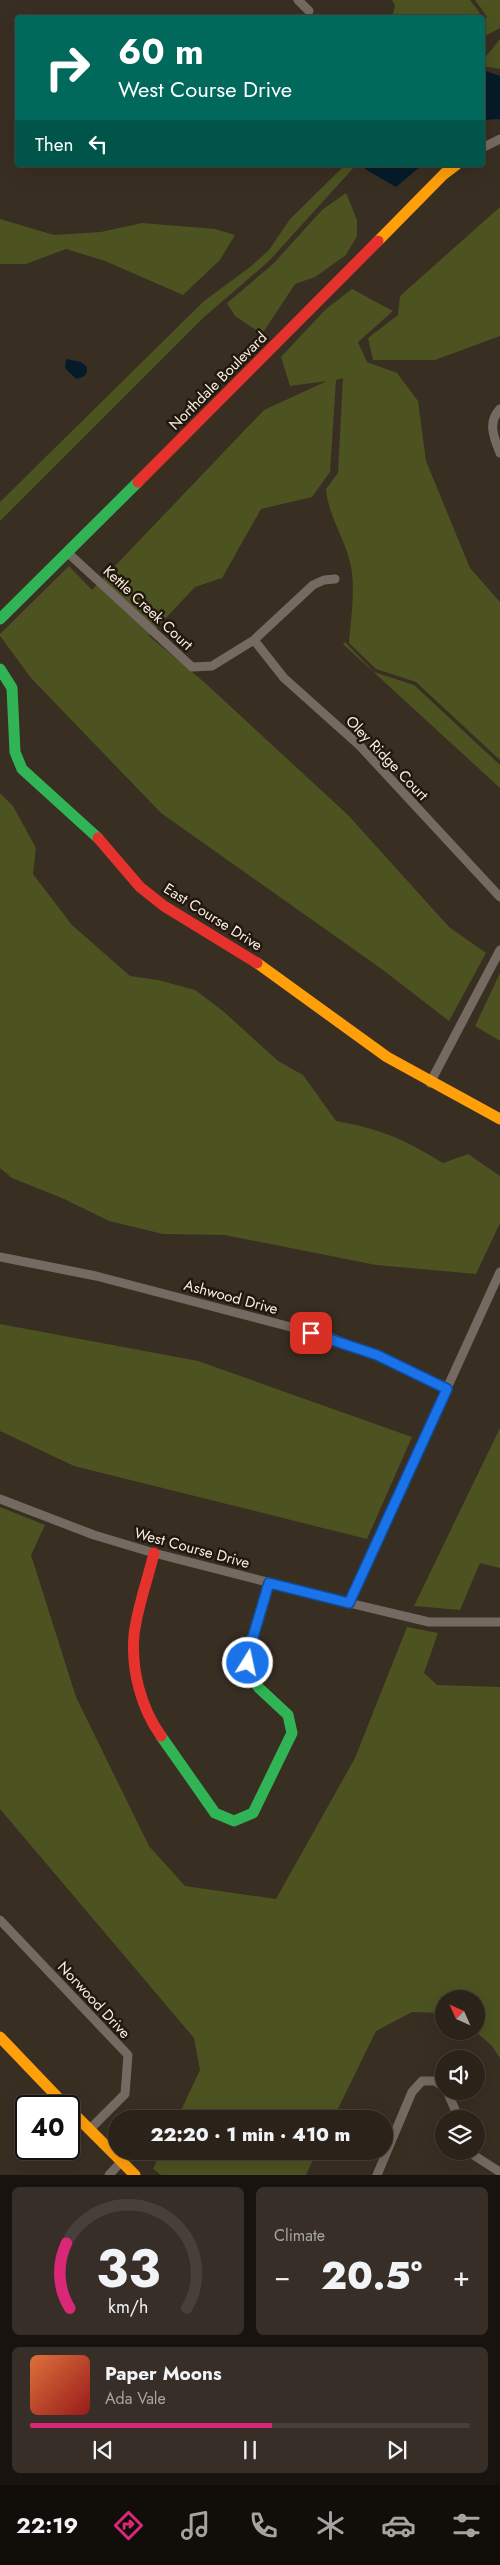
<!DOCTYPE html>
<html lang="en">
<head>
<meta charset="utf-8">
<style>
	:root { --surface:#2b221a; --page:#372f27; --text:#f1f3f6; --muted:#a6a4a2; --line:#473f39; --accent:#db2777 }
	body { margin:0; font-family:Jost,sans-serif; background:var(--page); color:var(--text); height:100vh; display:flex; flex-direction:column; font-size:19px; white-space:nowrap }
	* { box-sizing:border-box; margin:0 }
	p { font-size:16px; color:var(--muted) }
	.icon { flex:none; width:28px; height:28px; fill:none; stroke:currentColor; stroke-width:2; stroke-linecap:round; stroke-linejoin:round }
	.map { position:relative; height:2175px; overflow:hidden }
	.sheet { display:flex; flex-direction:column; gap:12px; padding:12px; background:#18130e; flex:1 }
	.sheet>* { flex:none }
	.hud { position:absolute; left:15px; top:15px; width:470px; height:152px; border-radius:5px; box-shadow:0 5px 20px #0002,0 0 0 1px var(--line); background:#00695c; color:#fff; overflow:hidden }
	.needle { width:32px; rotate:315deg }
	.fabs { position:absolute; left:435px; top:1990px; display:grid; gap:10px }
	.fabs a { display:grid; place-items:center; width:50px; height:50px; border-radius:50%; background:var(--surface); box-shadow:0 5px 20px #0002,0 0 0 1px var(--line); font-size:25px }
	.speed { position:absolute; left:15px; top:2095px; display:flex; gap:10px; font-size:25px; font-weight:700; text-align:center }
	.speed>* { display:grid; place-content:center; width:65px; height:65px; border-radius:50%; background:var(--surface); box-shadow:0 5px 20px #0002,0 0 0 1px var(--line); line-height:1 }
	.speed .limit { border:2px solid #111; border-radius:8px; background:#fff; color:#111 }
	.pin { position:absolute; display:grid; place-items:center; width:42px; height:42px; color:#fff; margin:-21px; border-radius:10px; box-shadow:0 2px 8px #0006 }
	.me { position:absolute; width:55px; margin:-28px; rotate:10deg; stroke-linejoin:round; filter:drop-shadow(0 0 4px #0008) }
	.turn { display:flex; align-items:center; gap:18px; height:105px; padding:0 20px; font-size:22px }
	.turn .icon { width:65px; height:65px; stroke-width:2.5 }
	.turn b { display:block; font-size:35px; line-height:42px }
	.then { display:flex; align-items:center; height:48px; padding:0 20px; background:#0003; gap:10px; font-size:19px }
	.big { font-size:38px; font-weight:800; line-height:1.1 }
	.sheet .card { flex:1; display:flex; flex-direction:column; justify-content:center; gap:8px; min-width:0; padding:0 18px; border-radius:8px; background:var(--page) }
	.sheet .dial { align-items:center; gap:0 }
	.dial svg { height:130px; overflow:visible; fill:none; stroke:var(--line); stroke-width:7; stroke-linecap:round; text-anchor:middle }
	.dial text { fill:var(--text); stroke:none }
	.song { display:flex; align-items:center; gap:15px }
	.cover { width:60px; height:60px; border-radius:8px; background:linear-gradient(135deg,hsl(20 70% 55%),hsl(0 70% 35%)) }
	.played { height:5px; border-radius:2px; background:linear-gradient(90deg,var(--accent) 55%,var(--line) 55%) }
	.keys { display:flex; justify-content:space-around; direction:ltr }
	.heat { display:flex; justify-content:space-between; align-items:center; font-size:28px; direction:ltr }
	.sheet .tiles { flex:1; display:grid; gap:12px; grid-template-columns:1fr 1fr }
	.card:last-child { grid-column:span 2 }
	.trip { position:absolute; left:108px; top:2110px; width:285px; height:50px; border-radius:25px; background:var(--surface); box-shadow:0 5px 20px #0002,0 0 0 1px var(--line); font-weight:800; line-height:50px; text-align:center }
	.menu { display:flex; height:80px; justify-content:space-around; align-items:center; background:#110e0a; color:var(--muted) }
	.menu .icon { width:35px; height:35px }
	.menu .active { color:var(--accent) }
	.menu b { font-size:22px; color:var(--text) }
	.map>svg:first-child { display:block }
	.green { fill:#4c5220 }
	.water { fill:#051b29 }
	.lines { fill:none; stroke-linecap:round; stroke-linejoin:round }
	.street { stroke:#746a61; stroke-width:9 }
	.fast { stroke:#30b455; stroke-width:11 }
	.slow { stroke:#ff9f0a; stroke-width:11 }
	.jam { stroke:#e5322d; stroke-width:11 }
	.route-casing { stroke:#114b97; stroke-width:12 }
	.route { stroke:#1a73e8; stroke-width:9 }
	.labels { text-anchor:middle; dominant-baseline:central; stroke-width:5; stroke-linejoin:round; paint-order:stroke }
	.street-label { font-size:15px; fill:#faecde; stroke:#22180f }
</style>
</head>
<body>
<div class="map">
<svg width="500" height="2175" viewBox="0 0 500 2175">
	<rect width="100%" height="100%" fill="#392e22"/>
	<path class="green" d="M392 0H470L480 13 477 17H392L395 6Z
		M475 0H500V28L483 37V22L487 17Z
		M500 39V69L483 66V60Z
		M345 165H356L269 261 203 318 0 521V502L204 301 250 267 269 250 290 219Z
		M346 193 357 220V236L346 255 315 277 295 284 262 334 235 316 227 303 273 264 322 210Z
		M500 207V336L435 360H373L368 338 398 315 400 296Z
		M0 219 54 235 101 232 142 223 215 229 235 235 220 260 183 295 105 261 66 249 26 264H0Z
		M352 289 393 311 358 342 367 362 397 373 418 401 426 461 470 568 500 602V760L416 682 376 669 349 643C351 619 356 585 350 562 344 537 328 515 326 489L338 473 343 378 336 380 330 472 312 497 261 509 222 578 195 587 149 636 204 682 348 815 449 927 486 953 449 1021 383 970 161 813 31 678 0 636V634L69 566 92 590 264 410 327 381 290 386 281 357 326 309Z
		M345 642 374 672 414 685 500 765V788L343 644Z
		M0 793 13 806 36 848 33 874 72 925 130 976 158 980 195 990 223 1011 278 1061 303 1075 336 1121C381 1129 404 1139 443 1163L468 1154 500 1176V1223L476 1274 376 1265 225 1235 163 1234 109 1221 62 1198 12 1178 0 1168Z
		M500 973V1041L475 1026Z
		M0 1324 198 1361 412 1437 367 1539 74 1466 0 1431Z
		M500 1428V1568L480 1563 460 1610 414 1606Z
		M0 1507 45 1525 31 1555 76 1697 149 1846 185 1886 276 1899 355 1758 407 1627 438 1633 424 1673 437 1685 500 1687V2058L492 2046 475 2031 476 1999H444V2013L412 2012 376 2031 333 2119H177L200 2070 194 2038 0 1809Z
		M161 2151H317L306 2175H161L153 2169Z"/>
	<path class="water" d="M483 70 500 76V119L483 120Z
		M365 165H422L396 187 365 169Z
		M66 359 81 362 87 367C87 376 84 377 76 379L65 368Z"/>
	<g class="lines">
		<path class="street" d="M298 0 309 11
			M482 148 500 139
			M500 409C487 422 494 438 500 453
			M68 553 192 667 212 666 254 640 313 585 324 580 335 579
			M254 640 284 678 360 746 500 897
			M430 1083 500 950
			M0 1257 96 1276 329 1337 377 1355 447 1389
			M0 1499 94 1535 154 1553 349 1603 429 1622H500
			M349 1603 500 1272
			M0 1920 128 2055 125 2094 89 2130
			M447 2091 459 2119
			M473 2151 475 2156 500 2172
			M109 2175 121 2162
			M377 2175 412 2092 422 2081H435L444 2087"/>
		<path class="fast" d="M0 619 138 482
			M0 669 12 688 15 752 22 769 98 838
			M161 1736 215 1813 234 1821 253 1813 292 1733 288 1715 259 1688 252 1678 248 1663 250 1647 269 1583"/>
		<path class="slow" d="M378 241 444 174 456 165
			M257 963 387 1057 500 1119
			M0 2037 66 2106
			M69 2109 135 2175"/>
		<path class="jam" d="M138 482 378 241
			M98 838 140 887 164 906 257 963
			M154 1553C148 1579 137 1608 134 1635 131 1670 141 1708 161 1736"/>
	</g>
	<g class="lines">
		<g class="route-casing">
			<path id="route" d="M248 1663 250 1647 269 1583 349 1603 447 1389 377 1355 311 1333"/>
		</g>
		<use href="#route" class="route"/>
	</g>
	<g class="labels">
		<g class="street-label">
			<text transform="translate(218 381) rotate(-45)">Northdale Boulevard</text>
			<text transform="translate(148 608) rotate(43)">Kettle Creek Court</text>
			<text transform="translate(387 758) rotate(46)">Oley Ridge Court</text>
			<text transform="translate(213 917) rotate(32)">East Course Drive</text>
			<text transform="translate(231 1297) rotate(15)">Ashwood Drive</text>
			<text transform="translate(192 1548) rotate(15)">West Course Drive</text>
			<text transform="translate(94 2000) rotate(47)">Norwood Drive</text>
		</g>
	</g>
</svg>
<div class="fabs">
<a><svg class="needle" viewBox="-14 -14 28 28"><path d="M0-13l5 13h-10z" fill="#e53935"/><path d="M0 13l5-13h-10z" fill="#a6a4a2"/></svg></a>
<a><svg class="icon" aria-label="sound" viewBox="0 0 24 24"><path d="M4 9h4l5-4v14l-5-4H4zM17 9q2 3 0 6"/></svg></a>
<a><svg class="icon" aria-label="layers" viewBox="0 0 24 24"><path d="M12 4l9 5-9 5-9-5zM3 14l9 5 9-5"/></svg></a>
</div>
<div class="speed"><div class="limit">40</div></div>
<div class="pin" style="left:311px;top:1333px;background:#d93025"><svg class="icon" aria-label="arrive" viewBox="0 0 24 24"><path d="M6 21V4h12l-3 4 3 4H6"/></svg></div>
<svg class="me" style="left:248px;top:1663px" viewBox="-20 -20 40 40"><circle r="17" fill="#1a73e8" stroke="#fff" stroke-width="3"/><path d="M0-11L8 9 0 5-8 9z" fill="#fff"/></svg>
<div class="trip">22:20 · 1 min · 410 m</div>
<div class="hud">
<div class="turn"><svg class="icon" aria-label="right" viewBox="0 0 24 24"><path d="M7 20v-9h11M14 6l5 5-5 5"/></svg><div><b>60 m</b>West Course Drive</div></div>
<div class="then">Then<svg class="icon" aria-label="left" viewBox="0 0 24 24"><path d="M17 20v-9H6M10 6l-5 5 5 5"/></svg></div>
</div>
</div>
<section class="sheet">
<div class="tiles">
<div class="card dial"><svg viewBox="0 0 100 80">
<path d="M14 69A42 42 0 1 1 86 69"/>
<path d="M14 69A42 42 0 0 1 12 29" stroke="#db2777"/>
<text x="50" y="56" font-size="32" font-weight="700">33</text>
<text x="50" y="72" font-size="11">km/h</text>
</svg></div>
<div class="card"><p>Climate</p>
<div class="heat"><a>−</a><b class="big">20.5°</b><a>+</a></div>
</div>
<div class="card">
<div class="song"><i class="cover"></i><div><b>Paper Moons</b><p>Ada Vale</p></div></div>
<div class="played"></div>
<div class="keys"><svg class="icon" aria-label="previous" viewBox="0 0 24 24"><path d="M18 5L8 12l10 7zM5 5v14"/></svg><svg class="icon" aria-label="pause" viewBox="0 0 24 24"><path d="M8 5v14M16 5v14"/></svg><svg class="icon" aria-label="next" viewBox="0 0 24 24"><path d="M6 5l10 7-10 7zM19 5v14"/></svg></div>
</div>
</div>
</section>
<nav class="menu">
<b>22:19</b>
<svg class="icon active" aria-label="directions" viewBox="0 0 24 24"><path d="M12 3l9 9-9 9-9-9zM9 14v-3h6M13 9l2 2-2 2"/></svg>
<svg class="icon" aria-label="music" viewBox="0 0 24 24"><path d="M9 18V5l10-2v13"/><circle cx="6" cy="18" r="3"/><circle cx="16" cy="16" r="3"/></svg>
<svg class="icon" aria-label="phone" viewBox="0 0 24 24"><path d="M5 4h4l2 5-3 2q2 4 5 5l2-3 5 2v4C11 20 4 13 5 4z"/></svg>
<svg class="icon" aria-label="climate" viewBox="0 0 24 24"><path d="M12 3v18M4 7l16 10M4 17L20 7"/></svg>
<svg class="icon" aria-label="car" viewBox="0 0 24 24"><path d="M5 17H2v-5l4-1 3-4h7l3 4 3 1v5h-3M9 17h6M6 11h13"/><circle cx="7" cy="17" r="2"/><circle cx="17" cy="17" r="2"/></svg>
<svg class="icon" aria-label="filters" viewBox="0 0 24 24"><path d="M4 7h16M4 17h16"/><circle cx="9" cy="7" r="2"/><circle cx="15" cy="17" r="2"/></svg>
</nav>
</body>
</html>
